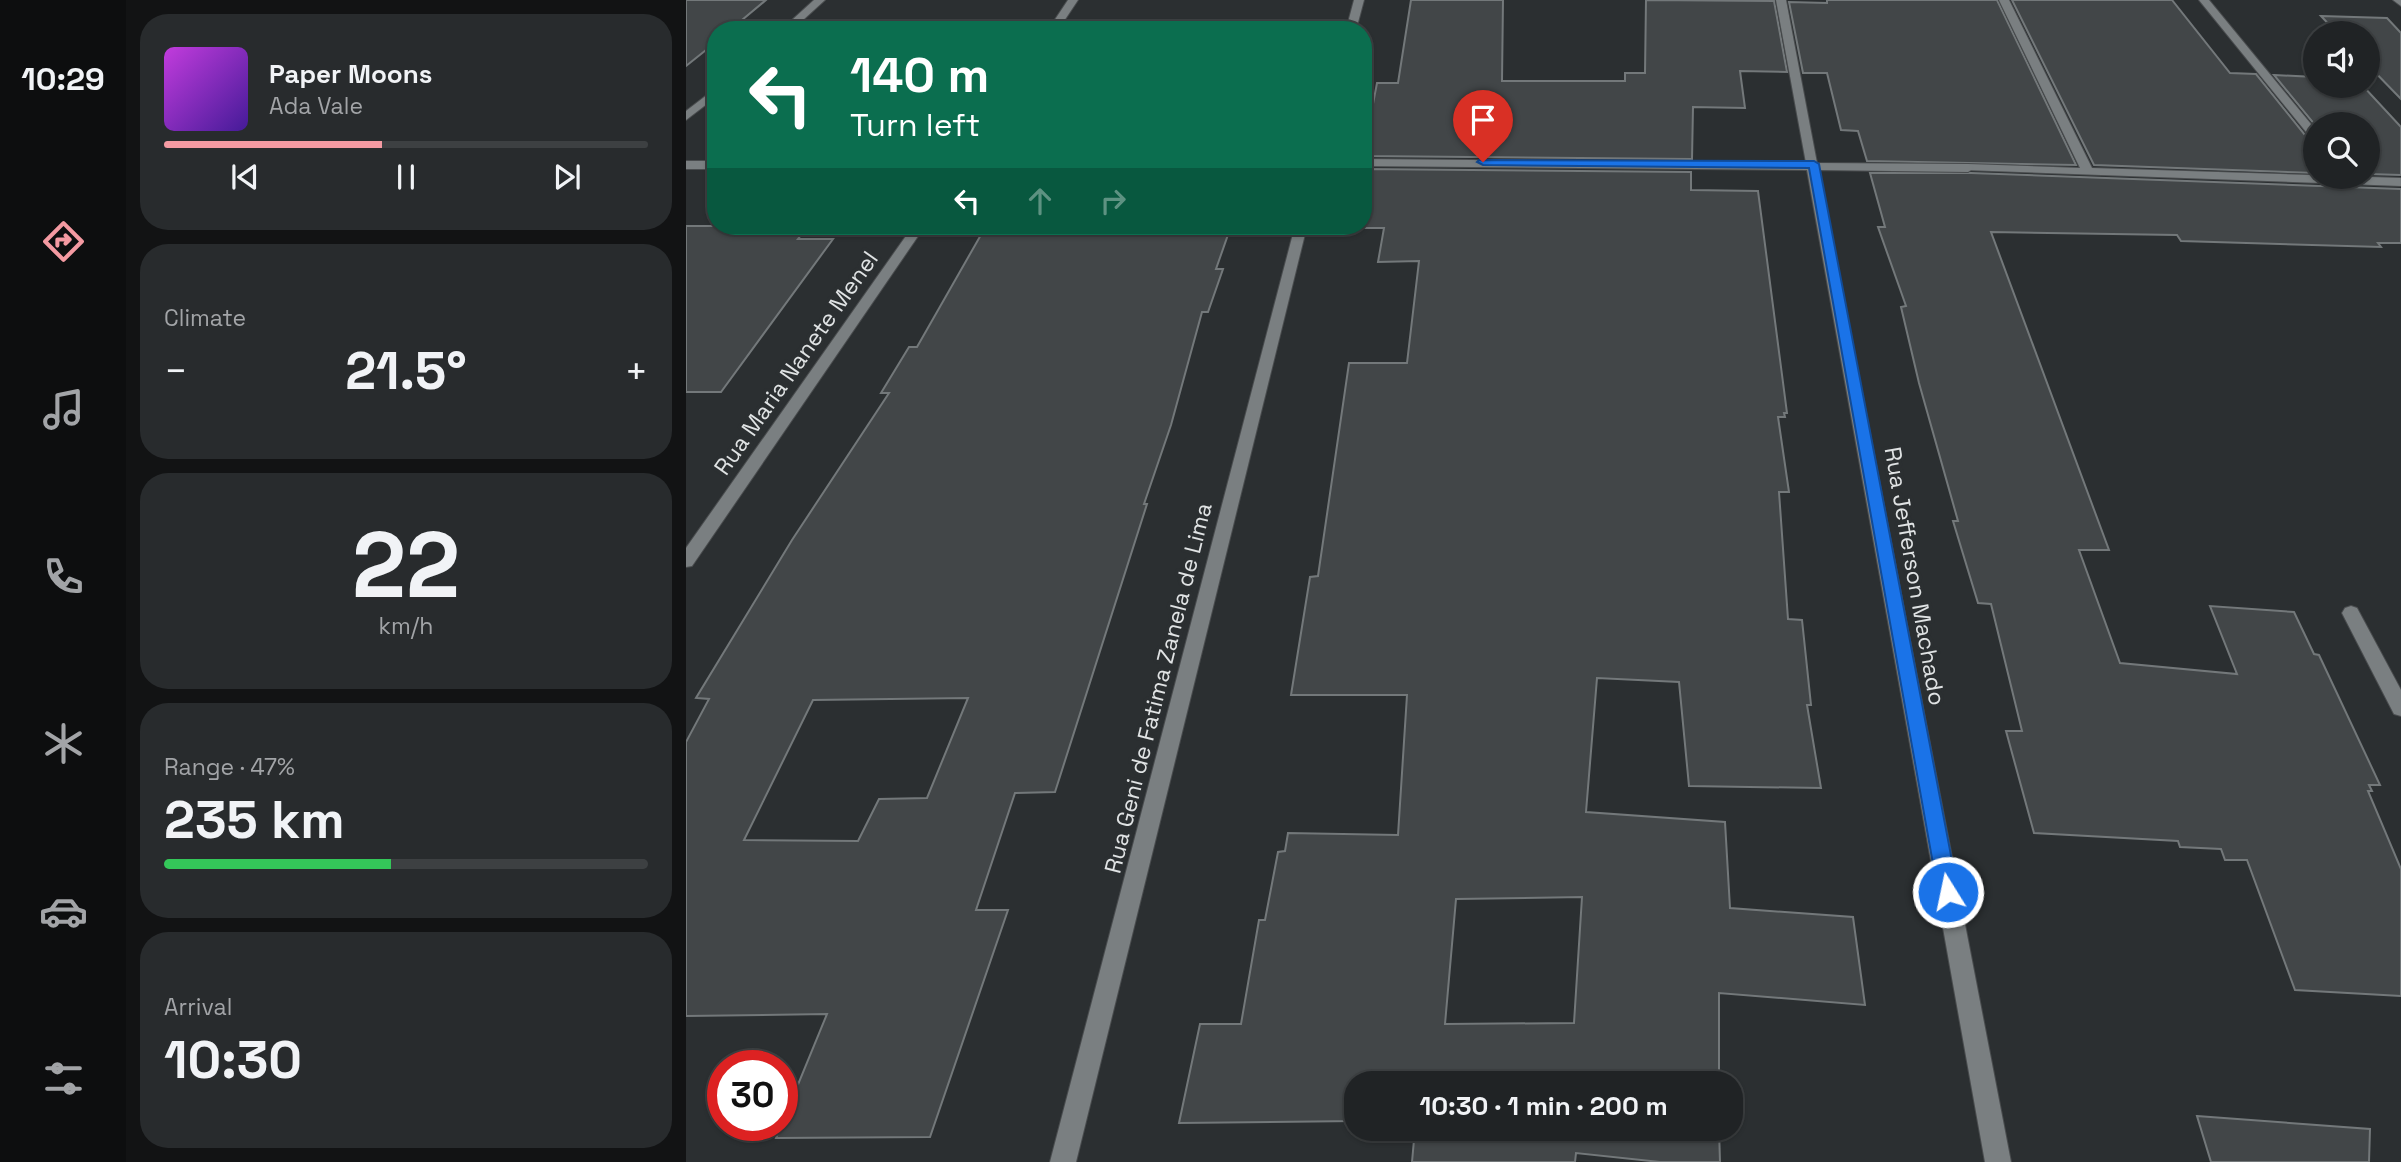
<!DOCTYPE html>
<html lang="en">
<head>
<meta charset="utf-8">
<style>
	:root { --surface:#202325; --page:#282b2d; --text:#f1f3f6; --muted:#a2a4a7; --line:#3d4042; --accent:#f49aa2 }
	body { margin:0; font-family:"Space Grotesk",sans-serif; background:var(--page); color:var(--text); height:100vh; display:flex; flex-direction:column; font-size:26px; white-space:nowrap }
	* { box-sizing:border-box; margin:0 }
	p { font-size:23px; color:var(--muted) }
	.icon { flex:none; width:38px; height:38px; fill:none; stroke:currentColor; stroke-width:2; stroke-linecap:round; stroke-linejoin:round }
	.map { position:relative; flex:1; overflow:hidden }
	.panel { display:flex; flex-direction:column; gap:14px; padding:14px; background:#121314; width:560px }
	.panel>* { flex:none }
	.guide { position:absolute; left:21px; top:21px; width:665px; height:214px; border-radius:28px; box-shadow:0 2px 5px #0004,0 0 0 2px var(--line); background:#0b6e4f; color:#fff; overflow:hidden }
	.buttons { position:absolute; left:1617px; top:21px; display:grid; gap:14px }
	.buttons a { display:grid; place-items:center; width:77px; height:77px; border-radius:50%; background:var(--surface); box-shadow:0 2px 5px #0004,0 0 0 2px var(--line); font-size:35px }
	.speed { position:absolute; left:21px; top:1050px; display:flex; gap:14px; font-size:35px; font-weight:700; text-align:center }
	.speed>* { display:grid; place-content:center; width:91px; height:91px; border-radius:50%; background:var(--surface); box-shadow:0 2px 5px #0004,0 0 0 2px var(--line); line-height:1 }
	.speed .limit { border:10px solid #d22; background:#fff; color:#111 }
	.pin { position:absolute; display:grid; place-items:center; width:60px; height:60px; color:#fff; margin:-72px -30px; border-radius:50% 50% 50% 0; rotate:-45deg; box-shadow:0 0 7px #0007 }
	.pin .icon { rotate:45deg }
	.me { position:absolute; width:77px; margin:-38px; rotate:350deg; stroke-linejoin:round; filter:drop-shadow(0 0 5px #0008) }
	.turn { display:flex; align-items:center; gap:24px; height:147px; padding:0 28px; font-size:32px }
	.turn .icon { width:91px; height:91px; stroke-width:2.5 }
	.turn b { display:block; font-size:49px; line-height:60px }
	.lanes { display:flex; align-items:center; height:66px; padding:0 28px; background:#0003; justify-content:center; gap:35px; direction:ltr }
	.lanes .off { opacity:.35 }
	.big { font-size:52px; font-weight:700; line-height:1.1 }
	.panel .card { flex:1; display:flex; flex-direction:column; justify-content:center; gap:10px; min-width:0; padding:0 24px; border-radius:28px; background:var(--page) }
	.panel .dial { align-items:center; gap:0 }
	.dial b { font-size:91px; line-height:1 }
	.song { display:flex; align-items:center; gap:21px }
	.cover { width:84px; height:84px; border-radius:10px; background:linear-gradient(135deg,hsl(290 70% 55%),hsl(260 70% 35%)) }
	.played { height:7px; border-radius:4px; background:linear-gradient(90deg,var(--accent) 45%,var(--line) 45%) }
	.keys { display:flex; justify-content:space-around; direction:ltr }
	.heat { display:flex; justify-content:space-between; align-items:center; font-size:38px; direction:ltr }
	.charge { height:10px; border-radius:5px; background:linear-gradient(90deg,#34c759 47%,var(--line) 0) }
	.trip { position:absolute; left:658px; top:1071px; width:399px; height:70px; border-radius:28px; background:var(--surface); box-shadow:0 2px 5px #0004,0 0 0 2px var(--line); font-weight:700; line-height:70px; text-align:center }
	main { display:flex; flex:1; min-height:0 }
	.tabs { display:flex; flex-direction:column; width:126px; justify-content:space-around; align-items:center; background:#0d0e0f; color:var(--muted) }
	.tabs .icon { width:49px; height:49px }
	.tabs .current { color:var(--accent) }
	.tabs b { font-size:32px; color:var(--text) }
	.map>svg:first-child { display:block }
	.building { fill:#424648; stroke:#73787a; stroke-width:2; fill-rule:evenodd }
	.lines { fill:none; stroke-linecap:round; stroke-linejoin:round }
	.service-casing { stroke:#494c4e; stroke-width:2 }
	.minor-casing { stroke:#494c4e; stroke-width:2 }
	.service { fill:#7a7f81; fill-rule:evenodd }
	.minor { fill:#7a7f81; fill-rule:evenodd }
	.route { fill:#1a73e8; stroke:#114b97; stroke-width:2 }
	.labels { text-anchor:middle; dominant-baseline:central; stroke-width:7; stroke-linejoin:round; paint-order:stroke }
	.street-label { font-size:23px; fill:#e0e3e4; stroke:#2b2f31 }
</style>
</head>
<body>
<main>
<nav class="tabs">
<b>10:29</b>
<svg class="icon current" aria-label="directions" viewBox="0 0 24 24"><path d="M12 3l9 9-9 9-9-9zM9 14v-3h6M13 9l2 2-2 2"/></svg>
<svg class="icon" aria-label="music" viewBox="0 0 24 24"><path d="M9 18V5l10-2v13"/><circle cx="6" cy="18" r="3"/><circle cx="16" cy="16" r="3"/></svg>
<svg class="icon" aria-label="phone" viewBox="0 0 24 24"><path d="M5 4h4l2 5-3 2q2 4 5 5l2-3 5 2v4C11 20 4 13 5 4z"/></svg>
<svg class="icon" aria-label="climate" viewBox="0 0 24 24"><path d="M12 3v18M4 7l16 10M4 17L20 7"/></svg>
<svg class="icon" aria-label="car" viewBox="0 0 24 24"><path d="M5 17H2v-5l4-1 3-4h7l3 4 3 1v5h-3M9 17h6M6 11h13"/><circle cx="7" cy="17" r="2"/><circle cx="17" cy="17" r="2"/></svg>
<svg class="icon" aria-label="filters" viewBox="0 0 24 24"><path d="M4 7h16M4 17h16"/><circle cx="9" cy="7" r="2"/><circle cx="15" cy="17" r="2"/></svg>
</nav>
<section class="panel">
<div class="card">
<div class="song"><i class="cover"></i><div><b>Paper Moons</b><p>Ada Vale</p></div></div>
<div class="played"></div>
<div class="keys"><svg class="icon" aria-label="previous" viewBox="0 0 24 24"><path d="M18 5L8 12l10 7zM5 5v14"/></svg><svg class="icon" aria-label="pause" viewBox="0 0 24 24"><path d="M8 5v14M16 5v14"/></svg><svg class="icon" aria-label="next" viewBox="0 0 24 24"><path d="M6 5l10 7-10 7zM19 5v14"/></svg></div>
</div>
<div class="card"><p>Climate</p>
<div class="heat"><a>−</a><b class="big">21.5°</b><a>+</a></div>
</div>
<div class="card dial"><b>22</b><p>km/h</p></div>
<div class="card"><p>Range · 47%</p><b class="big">235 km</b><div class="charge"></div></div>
<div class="card"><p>Arrival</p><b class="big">10:30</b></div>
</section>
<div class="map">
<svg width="1715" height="1162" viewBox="0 0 1715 1162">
	<rect width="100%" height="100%" fill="#2b2f31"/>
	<path class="building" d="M0 0H80L44 30H30V42L0 66Z
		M725 0H817L816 81H939V73H959L960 0 1088 1 1101 72 1054 71 1059 108 1007 107 1006 159 677 156 691 83H712Z
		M1141 0H1311L1390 165 1181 161 1172 131 1155 130 1141 73H1117L1103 2 1141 3Z
		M1326 0H1486L1544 73 1570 74 1623 140 1629 141V173L1408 165Z
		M1635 16 1701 18 1715 33V99L1682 65V33H1651Z
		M1588 75 1629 77V86H1677L1715 127V175L1682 174V124L1629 125Z
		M677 169 1005 172V190L1072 191 1101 413H1098L1099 417H1092L1103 492H1093L1102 619 1116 620 1125 705H1121L1135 788 1003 786 993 682 911 678 900 812 1039 822 1044 908 1167 917 1179 1005 1033 993V1083H670V1121L493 1123 514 1024H555L573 920H579L592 852 599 851 602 833 712 835 721 695H605L624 577 632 576 663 363H721L733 261 692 262 698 228H677ZM896 897 888 1023 759 1024 770 899Z
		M1184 173H1285L1715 189V243H1692L1695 247 1495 241 1491 235 1305 232 1423 550H1393L1434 663 1551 674 1524 606 1608 612 1628 654 1633 655 1694 785H1683L1686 791H1682L1715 869V996L1609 990 1561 860H1539L1535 849 1494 847 1492 841 1348 833 1320 731H1336L1305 604 1292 603 1267 521H1272L1233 383 1215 307 1220 306 1192 227H1199Z
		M0 226H122L112 239H147L35 392H0Z
		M300 226 544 229 530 269H537L522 312H516L485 425 458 504H461L369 792 329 793 290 910H322L244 1137 90 1138 141 1014 0 1016V742L23 699 10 698 106 540 203 393H195L223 347H231ZM282 698 241 798 193 799 172 841 58 840 127 700Z
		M1511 1116 1684 1129 1683 1162H1525Z
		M729 1129H1033L1034 1162H974L890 1153 889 1162H726Z"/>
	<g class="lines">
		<g class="service-casing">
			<path id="service" d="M1313 0H1323L1406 168 1715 178V186L1278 170V166L1282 164 1394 168Z
				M1513 0H1523L1629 129V139L1625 138Z
				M1707 0H1715V6Z"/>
		</g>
		<g class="minor-casing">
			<path id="minor" d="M128 0H139L106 30H95Z
				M382 0H392L372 30H362Z
				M668 0H678L670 30H660Z
				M1090 0H1100L1131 163 1282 164 1288 168 1282 172 1133 170 1325 1162H1299L1121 170 677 166V159L1120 163Z
				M30 88V97L0 120V111Z
				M0 161H30V169H0Z
				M227 226H239L6 566 0 567V548Z
				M609 226H621L390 1162H364Z
				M1665 606 1671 608 1715 690V716L1708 714 1656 613 1659 608Z"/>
		</g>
		<use href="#service" class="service"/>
		<use href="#minor" class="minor"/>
	</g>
	<path class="route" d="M793 160 1128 161 1133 164 1272 892 1269 899 1262 902 1255 899 1252 892 1123 168 797 165 791 162Z"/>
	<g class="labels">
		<g class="street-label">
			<text transform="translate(110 363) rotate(-55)">Rua Maria Nanete Menel</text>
			<text transform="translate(1229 576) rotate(80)">Rua Jefferson Machado</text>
			<text transform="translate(472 688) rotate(-76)">Rua Geni de Fatima Zanela de Lima</text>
		</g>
	</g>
</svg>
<div class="buttons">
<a><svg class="icon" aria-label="sound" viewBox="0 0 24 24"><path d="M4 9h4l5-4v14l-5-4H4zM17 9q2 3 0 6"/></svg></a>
<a><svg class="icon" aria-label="search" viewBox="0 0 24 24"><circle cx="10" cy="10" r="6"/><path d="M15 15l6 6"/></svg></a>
</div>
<div class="speed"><div class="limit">30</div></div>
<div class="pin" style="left:797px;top:162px;background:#d93025"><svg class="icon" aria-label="arrive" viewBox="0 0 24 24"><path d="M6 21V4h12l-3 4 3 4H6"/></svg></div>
<svg class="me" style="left:1262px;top:892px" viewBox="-20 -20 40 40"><circle r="17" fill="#1a73e8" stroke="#fff" stroke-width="3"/><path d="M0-11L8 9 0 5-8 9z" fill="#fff"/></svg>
<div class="trip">10:30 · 1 min · 200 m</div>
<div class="guide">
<div class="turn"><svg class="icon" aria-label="left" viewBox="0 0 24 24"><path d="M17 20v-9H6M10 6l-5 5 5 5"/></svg><div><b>140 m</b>Turn left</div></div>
<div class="lanes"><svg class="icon" aria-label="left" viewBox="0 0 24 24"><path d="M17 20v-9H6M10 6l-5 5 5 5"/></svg><svg class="icon off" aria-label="ahead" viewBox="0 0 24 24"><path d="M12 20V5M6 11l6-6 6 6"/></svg><svg class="icon off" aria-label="right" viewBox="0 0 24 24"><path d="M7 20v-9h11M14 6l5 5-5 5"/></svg></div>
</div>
</div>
</main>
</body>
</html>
